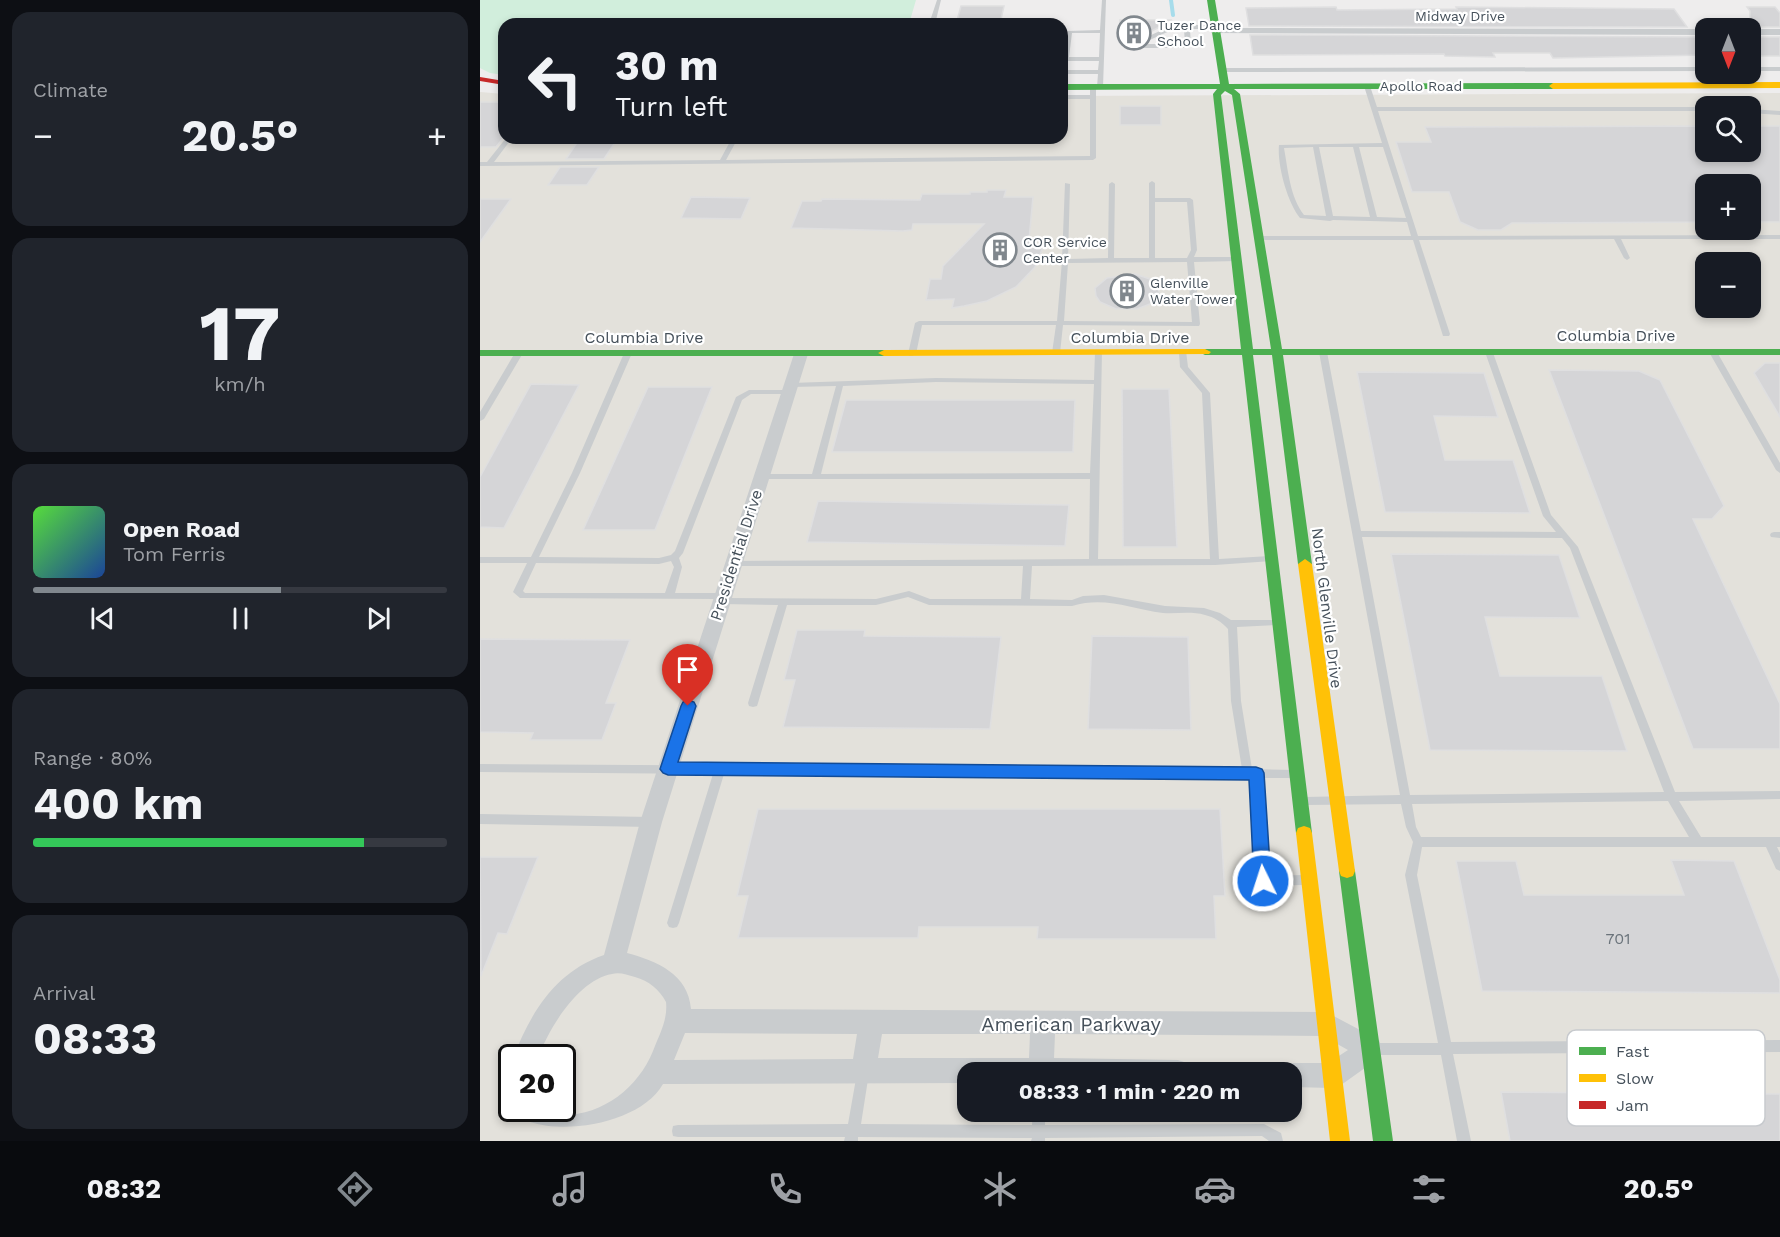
<!DOCTYPE html>
<html lang="en">
<head>
<meta charset="utf-8">
<style>
	:root { --surface:#171b24; --page:#20242c; --text:#f1f3f6; --muted:#9ea1a6; --line:#363941; --accent:#80878d }
	body { margin:0; font-family:"Work Sans",sans-serif; background:var(--page); color:var(--text); height:100vh; display:flex; flex-direction:column; font-size:22px; white-space:nowrap }
	* { box-sizing:border-box; margin:0 }
	p { font-size:20px; color:var(--muted) }
	.icon { flex:none; width:33px; height:33px; fill:none; stroke:currentColor; stroke-width:2; stroke-linecap:round; stroke-linejoin:round }
	.map { position:relative; flex:1; overflow:hidden }
	.panel { display:flex; flex-direction:column; gap:12px; padding:12px; background:#0d0f14; width:480px }
	.panel>* { flex:none }
	.top-card { position:absolute; left:18px; top:18px; width:570px; height:126px; border-radius:18px; box-shadow:0 3px 9px #0003; background:#171b24; color:var(--text); overflow:hidden }
	.needle { width:39px; rotate:180deg }
	.buttons { position:absolute; left:1215px; top:18px; display:grid; gap:12px }
	.buttons a { display:grid; place-items:center; width:66px; height:66px; border-radius:12px; background:var(--surface); box-shadow:0 3px 9px #0003; font-size:30px }
	.speed { position:absolute; left:18px; top:1044px; display:flex; gap:12px; font-size:30px; font-weight:700; text-align:center }
	.speed>* { display:grid; place-content:center; width:78px; height:78px; border-radius:50%; background:var(--surface); box-shadow:0 3px 9px #0003; line-height:1 }
	.speed .limit { border:3px solid #111; border-radius:9px; background:#fff; color:#111 }
	.pin { position:absolute; display:grid; place-items:center; width:51px; height:51px; color:#fff; margin:-62px -26px; border-radius:50% 50% 50% 0; rotate:-45deg; box-shadow:0 0 6px #0007 }
	.pin .icon { rotate:45deg }
	.me { position:absolute; width:66px; margin:-33px; rotate:356deg; stroke-linejoin:round; filter:drop-shadow(0 0 4px #0008) }
	.turn { display:flex; align-items:center; gap:21px; height:126px; padding:0 18px; font-size:27px }
	.turn .icon { width:78px; height:78px; stroke-width:2.5 }
	.turn b { display:block; font-size:42px; line-height:51px }
	.big { font-size:45px; font-weight:700; line-height:1.1 }
	.panel .tile { flex:1; display:flex; flex-direction:column; justify-content:center; gap:9px; min-width:0; padding:0 21px; border-radius:18px; background:var(--page) }
	.panel .dial { align-items:center; gap:0 }
	.dial b { font-size:78px; line-height:1 }
	.song { display:flex; align-items:center; gap:18px }
	.cover { width:72px; height:72px; border-radius:9px; background:linear-gradient(135deg,hsl(110 70% 55%),hsl(220 70% 35%)) }
	.played { height:6px; border-radius:3px; background:linear-gradient(90deg,var(--accent) 60%,var(--line) 60%) }
	.keys { display:flex; justify-content:space-around; direction:ltr }
	.heat { display:flex; justify-content:space-between; align-items:center; font-size:33px; direction:ltr }
	.charge { height:9px; border-radius:4px; background:linear-gradient(90deg,#34c759 80%,var(--line) 0) }
	.trip { position:absolute; left:477px; top:1062px; width:345px; height:60px; border-radius:18px; background:var(--surface); box-shadow:0 3px 9px #0003; font-weight:700; line-height:60px; text-align:center }
	.dock { display:flex; height:96px; justify-content:space-around; align-items:center; background:#090b0e; color:var(--muted) }
	.dock .icon { width:42px; height:42px }
	.dock .active { color:var(--accent) }
	.dock b { font-size:27px; color:var(--text) }
	main { display:flex; flex:1; min-height:0 }
	.map>svg:first-child { display:block }
	.commercial { fill:#e3e1db; fill-rule:evenodd }
	.green { fill:#d1eedc }
	.lines { fill:none; stroke-linecap:round; stroke-linejoin:round }
	.stream { stroke:#a6dceb; stroke-width:4 }
	.building { fill:#d5d5d7; stroke:#dfdfe0; stroke-width:1.5 }
	.lane { fill:#c9ccce; fill-rule:evenodd }
	.street { fill:#c9ccce; fill-rule:evenodd }
	.fast { fill:#4caf50; fill-rule:evenodd }
	.slow { fill:#ffc107; fill-rule:evenodd }
	.jam { fill:#c62828; fill-rule:evenodd }
	.route { fill:#1a73e8; stroke:#114b97; stroke-width:1.5 }
	.labels { text-anchor:middle; dominant-baseline:central; stroke-width:4.5; stroke-linejoin:round; paint-order:stroke }
	.far-street-label { font-size:14px; fill:#45505a; stroke:#fff }
	.far-poi-label { font-size:14px; fill:#45505a; stroke:#fff; text-anchor:start }
	.street-label { font-size:16px; fill:#45505a; stroke:#fff }
	.near-number-label { font-size:16px; fill:#6a737a }
	.near-street-label { font-size:20px; fill:#45505a; stroke:#fff }
	.key { fill:#fff; stroke:#c7cace; stroke-width:1.5 }
	.key-label { font-size:16px; fill:#45505a }
</style>
</head>
<body>
<main>
<section class="panel">
<div class="tile"><p>Climate</p>
<div class="heat"><a>−</a><b class="big">20.5°</b><a>+</a></div>
</div>
<div class="tile dial"><b>17</b><p>km/h</p></div>
<div class="tile">
<div class="song"><i class="cover"></i><div><b>Open Road</b><p>Tom Ferris</p></div></div>
<div class="played"></div>
<div class="keys"><svg class="icon" aria-label="previous" viewBox="0 0 24 24"><path d="M18 5L8 12l10 7zM5 5v14"/></svg><svg class="icon" aria-label="pause" viewBox="0 0 24 24"><path d="M8 5v14M16 5v14"/></svg><svg class="icon" aria-label="next" viewBox="0 0 24 24"><path d="M6 5l10 7-10 7zM19 5v14"/></svg></div>
</div>
<div class="tile"><p>Range · 80%</p><b class="big">400 km</b><div class="charge"></div></div>
<div class="tile"><p>Arrival</p><b class="big">08:33</b></div>
</section>
<div class="map">
<svg width="1300" height="1141" viewBox="0 0 1300 1141">
	<rect width="100%" height="100%" fill="#eeeded"/>
	<path class="commercial" d="M0 92 24 94V138H582V96L1300 93V1141H0ZM1226 106H1270V152H1226ZM1226 184H1270V230H1226ZM1226 262H1270V308H1226ZM32 1058H82V1108H32ZM488 1072H812V1112H488Z"/>
	<path class="green" d="M0 0H436L429 24H24V75L10 73 0 68Z"/>
	<g class="lines">
		<path class="stream" d="M691 0 693 15"/>
	</g>
	<path class="building" d="M481 6H524L520 24H476Z
		M856 7 857 10 977 9 976 7 1194 9 1207 27 769 26 766 8Z
		M1267 7H1295L1300 13V27H1270V11Z
		M640 20H692L652 42H639Z
		M770 35 1215 37 1226 51V55L1073 58 1070 53H1013L1015 57 965 56 964 54 773 55Z
		M1270 37H1300V56H1270Z
		M0 102H24V137L16 147H0Z
		M640 106H681V125H640Z
		M1226 126V152H1270V126H1300V222H1270V184H1226V222L1032 223 1021 230H998L980 222 969 192H932L916 142H951L945 127Z
		M100 138H138L124 159H86Z
		M80 167H119L107 185H68Z
		M507 190H526L524 197H553L549 240H556L555 246 563 247 555 267 536 287 507 301 484 306 472 308 474 299 446 300 450 279H461L463 266 504 224H433L432 230 423 231 311 228 322 201H341L342 199 440 200 442 194H490V192H507Z
		M211 197 270 198 261 219 201 218Z
		M0 199H31L0 242Z
		M655 274 670 279 679 288V297L670 304 657 309H636L620 302 616 296 615 288 627 278Z
		M1285 363H1300V417L1274 373Z
		M1069 370 1159 371 1180 380 1244 506 1232 519H1213L1300 704V749H1213Z
		M877 372 1004 373 1018 417 954 416 965 460H1033L1050 513 905 512Z
		M51 384 99 385 24 528 0 527V477Z
		M168 387H232L175 530H103Z
		M642 389H689L697 547H643Z
		M366 400H595L593 452H352Z
		M338 501 589 505 585 546 327 542Z
		M911 554 1079 555 1100 618 1005 617 1020 676H1122L1147 751 950 750Z
		M317 630H385L384 636 521 637 510 729 303 727 315 680H304Z
		M612 636 708 637 711 730 608 729Z
		M0 639 150 640 126 703H136L122 740H50L53 733 0 732Z
		M278 809H740L745 896H734L736 939H557L558 927H439L438 938H258L268 896H257Z
		M0 857H58L27 934 18 933 1 976Z
		M1191 860 1254 861 1300 980V993L1002 991 976 861H1036L1044 895H1204Z
		M1021 1092 1300 1094V1141H1030Z"/>
	<g class="lines">
		<path class="lane" d="M457 0H461L455 24H449Z
			M622 0H626L623 87 620 89 617 87 618 74H582V70H618L619 61H582V57H584L588 31 620 30ZM592 33H620L619 57H589Z
			M693 25H735L738 27 735 29H710L711 46 708 48H660L657 46 658 41ZM694 29H704L705 44H663V43Z
			M1226 67V71L742 72 739 70 742 68Z
			M1270 67H1300V71H1270Z
			M887 84 890 86 897 107H1226V111H898L938 236 1300 235V239H1141L1150 258 1147 260 1144 258 1134 239 939 240 970 334 969 336H963L933 240H780L777 238 780 236H931L927 222 853 220 850 221 820 218C807 202 797 164 799 145L902 143 884 86ZM833 147 846 216 824 215C810 197 808 170 804 148ZM839 147H873L890 217 853 216ZM879 147H903L926 218 897 217Z
			M613 85 616 87V158L613 160 0 166V162H7L26 138H32L14 162 240 160 252 138H258L246 160 610 156V99H582V95H610V87Z
			M1270 109 1300 111V115L1270 113Z
			M672 181 675 183V198H710L713 200 717 250 714 257H757L760 259 757 261 714 262 720 324 719 326 583 325 580 353 576 355 572 353 576 325H442L436 354 432 356H429L428 354 435 323 439 321H577L582 261 585 183 590 184 588 259 628 258 629 184 632 182 635 184 634 258H669V183ZM675 202H707L711 250 707 258H675ZM707 262 712 322 584 321 588 263Z
			M840 350H843L847 352 881 531 1076 532 1063 516 1005 352 1009 350H1012L1071 515 1098 547 1195 792 1300 791V799L1199 801 1221 837H1300V847H1297L1300 853V871L1296 869 1286 847H942L937 875 971 1042 1300 1040V1052L973 1054 991 1141H977L961 1055H899L895 1053 893 1049 895 1045 899 1043H958L925 875 933 842 926 827 921 804 825 805 821 804 820 801 821 798 825 797 920 795 839 352ZM882 537 1082 538 1090 548 1184 792 930 795ZM1188 801 1209 837H941L936 827 932 804Z
			M1230 350H1233L1237 352 1300 463V473L1296 470 1229 352Z
			M36 351H39L43 353 4 419 0 421V412Z
			M145 351H148L152 353 100 473 59 557 179 558 191 555 195 551 256 397 269 390H309L313 392 312 394H271L262 400 203 553 199 558 202 567 195 593H243L246 594 247 598 396 599 429 591 450 599H541L543 566H250L249 564 250 562 253 561 609 559 610 479H279L278 477 279 475 282 474H332L356 386 311 387 307 385 311 383 456 378 614 380 615 353 619 351H622L618 559H730L722 393 700 367 699 353 703 351H706L708 367 730 393 739 559 790 556 794 559 793 561 735 565 552 566 550 599 592 600 603 596 624 595 685 606 724 608 740 613 751 620H800L802 622 800 624 797 625 757 627 761 701 772 769 814 770 818 771 819 774 818 777 814 778H782L788 876 822 875 826 877 828 880 826 883 822 885 783 886 779 884 777 881 771 778 244 774 199 923 197 927 193 928 189 927 187 923 233 774 0 772V764L762 769 751 701 748 629C742 622 734 617 725 615 711 611 697 614 683 613 650 609 626 596 592 606L449 605 428 597 396 605H307L278 703 277 706 273 707 269 706 268 703 298 605 242 604 239 603 238 599 40 598 33 592 47 563H0V557H51L92 473ZM456 382 614 384 610 473 341 474 363 386ZM191 561 194 567 185 593H45L43 591 56 563 179 564Z
			M1294 532H1300V538L1291 537 1290 535 1291 533Z
			M0 814 171 817 175 819 176 822 175 825 171 827 0 824Z
			M383 1067 387 1069 389 1073 381 1124 552 1125 553 1112H565V1125L784 1124 801 1133 803 1141H789L782 1136 565 1138V1141H551L552 1138 378 1137V1141H364L365 1137H198L193 1136 192 1131 193 1126 198 1125 368 1124 377 1073 379 1069Z"/>
		<path class="street" d="M735 28 1226 29V35L731 33V29Z
			M1270 29H1300V35H1270Z
			M321 350 328 354 182 822 147 953C177 961 208 974 211 1009L846 1012 899 1040 902 1049 899 1058 861 1085 852 1088 812 1087V1072H800L803 1066 812 1063H848L868 1050 843 1036 575 1034 574 1058 698 1060 707 1063 711 1072H488V1083L183 1084C158 1129 54 1141 29 1108L32 1102V1108C39 1108 52 1106 59 1109 67 1112 72 1115 81 1115 122 1116 158 1088 173 1051 179 1035 188 1020 186 1002 179 989 169 981 155 977 147 975 140 972 132 974 98 980 69 1028 58 1058H33C51 1012 75 972 124 955L160 822 314 354ZM205 1033 377 1034 373 1059 194 1060ZM402 1034H550L549 1058H398Z"/>
		<path class="fast" d="M727 0H735L749 84 1073 83 1077 86 1073 89H754L760 94 802 349H1300V355H803L832 564 825 569 818 564 792 355H773L832 833 830 838 824 840 818 838 816 833 762 355H725L719 352 725 349H761L733 94 737 89 582 90V84H740ZM745 91 752 95 791 349H773L741 95Z
			M0 350H404L410 353 404 356H0Z
			M867 864 873 866 875 871 913 1141H893L859 871 861 866Z"/>
		<path class="slow" d="M1300 82V88L1073 89 1069 86 1073 83Z
			M725 349 731 352 729 354 404 356 398 353 404 350Z
			M825 559 832 564 875 871 873 876 867 878 861 876 859 871 818 564Z
			M824 826 830 828 832 833 870 1141H850L816 833 818 828Z"/>
		<path class="jam" d="M0 77 24 81V85L0 81Z"/>
	</g>
	<path class="route" d="M208 700 214 702 216 706 198 762 776 767 782 769 784 773 791 881 789 887 783 889 777 887 774 881 769 780 188 775 183 773 180 769 201 706 203 702Z"/>
	<defs>
		<g id="building-ring" transform="scale(1.725)"><circle r="9.5" fill="#fff" stroke="#80878d" stroke-width="1.5"/><path d="M-4-6H4V6H1V3H-1V6H-4ZM-2.5-4.3h1.7v1.8h-1.7ZM.8-4.3h1.7v1.8H.8ZM-2.5-1h1.7V.8h-1.7ZM.8-1h1.7V.8H.8Z" fill="#80878d"/></g>
	</defs>
	<g fill-rule="evenodd">
		<use href="#building-ring" x="654" y="33"/>
		<use href="#building-ring" x="520" y="250"/>
		<use href="#building-ring" x="647" y="291"/>
	</g>
	<g class="labels">
		<g class="far-street-label">
			<text x="980" y="16">Midway Drive</text>
			<text x="941" y="86">Apollo Road</text>
		</g>
		<g class="far-poi-label">
			<text x="677" y="25">Tuzer Dance<tspan x="677" dy="16">School</tspan></text>
			<text x="543" y="242">COR Service<tspan x="543" dy="16">Center</tspan></text>
			<text x="670" y="283">Glenville<tspan x="670" dy="16">Water Tower</tspan></text>
		</g>
		<g class="street-label">
			<text x="1136" y="335">Columbia Drive</text>
			<text x="164" y="337">Columbia Drive</text>
			<text x="650" y="337">Columbia Drive</text>
			<text transform="translate(256 555) rotate(-72)">Presidential Drive</text>
			<text transform="translate(847 608) rotate(83)">North Glenville Drive</text>
		</g>
		<g class="near-number-label">
			<text x="1138" y="938">701</text>
		</g>
		<g class="near-street-label">
			<text x="591" y="1024">American Parkway</text>
		</g>
	</g>
	<rect x="1087" y="1030" width="198" height="96" rx="9" class="key"/>
	<rect x="1099" y="1047" width="27" height="8" fill="#4caf50"/>
	<rect x="1099" y="1074" width="27" height="8" fill="#ffc107"/>
	<rect x="1099" y="1101" width="27" height="8" fill="#c62828"/>
	<g class="key-label">
		<text x="1136" y="1057">Fast</text>
		<text x="1136" y="1084">Slow</text>
		<text x="1136" y="1111">Jam</text>
	</g>
</svg>
<div class="buttons">
<a><svg class="needle" viewBox="-14 -14 28 28"><path d="M0-13l5 13h-10z" fill="#e53935"/><path d="M0 13l5-13h-10z" fill="#9ea1a6"/></svg></a>
<a><svg class="icon" aria-label="search" viewBox="0 0 24 24"><circle cx="10" cy="10" r="6"/><path d="M15 15l6 6"/></svg></a>
<a>+</a>
<a>−</a>
</div>
<div class="speed"><div class="limit">20</div></div>
<div class="pin" style="left:208px;top:706px;background:#d93025"><svg class="icon" aria-label="arrive" viewBox="0 0 24 24"><path d="M6 21V4h12l-3 4 3 4H6"/></svg></div>
<svg class="me" style="left:783px;top:881px" viewBox="-20 -20 40 40"><circle r="17" fill="#1a73e8" stroke="#fff" stroke-width="3"/><path d="M0-11L8 9 0 5-8 9z" fill="#fff"/></svg>
<div class="trip">08:33 · 1 min · 220 m</div>
<div class="top-card">
<div class="turn"><svg class="icon" aria-label="left" viewBox="0 0 24 24"><path d="M17 20v-9H6M10 6l-5 5 5 5"/></svg><div><b>30 m</b>Turn left</div></div>
</div>
</div>
</main>
<nav class="dock">
<b>08:32</b>
<svg class="icon active" aria-label="directions" viewBox="0 0 24 24"><path d="M12 3l9 9-9 9-9-9zM9 14v-3h6M13 9l2 2-2 2"/></svg>
<svg class="icon" aria-label="music" viewBox="0 0 24 24"><path d="M9 18V5l10-2v13"/><circle cx="6" cy="18" r="3"/><circle cx="16" cy="16" r="3"/></svg>
<svg class="icon" aria-label="phone" viewBox="0 0 24 24"><path d="M5 4h4l2 5-3 2q2 4 5 5l2-3 5 2v4C11 20 4 13 5 4z"/></svg>
<svg class="icon" aria-label="climate" viewBox="0 0 24 24"><path d="M12 3v18M4 7l16 10M4 17L20 7"/></svg>
<svg class="icon" aria-label="car" viewBox="0 0 24 24"><path d="M5 17H2v-5l4-1 3-4h7l3 4 3 1v5h-3M9 17h6M6 11h13"/><circle cx="7" cy="17" r="2"/><circle cx="17" cy="17" r="2"/></svg>
<svg class="icon" aria-label="filters" viewBox="0 0 24 24"><path d="M4 7h16M4 17h16"/><circle cx="9" cy="7" r="2"/><circle cx="15" cy="17" r="2"/></svg>
<b>20.5°</b>
</nav>
</body>
</html>
